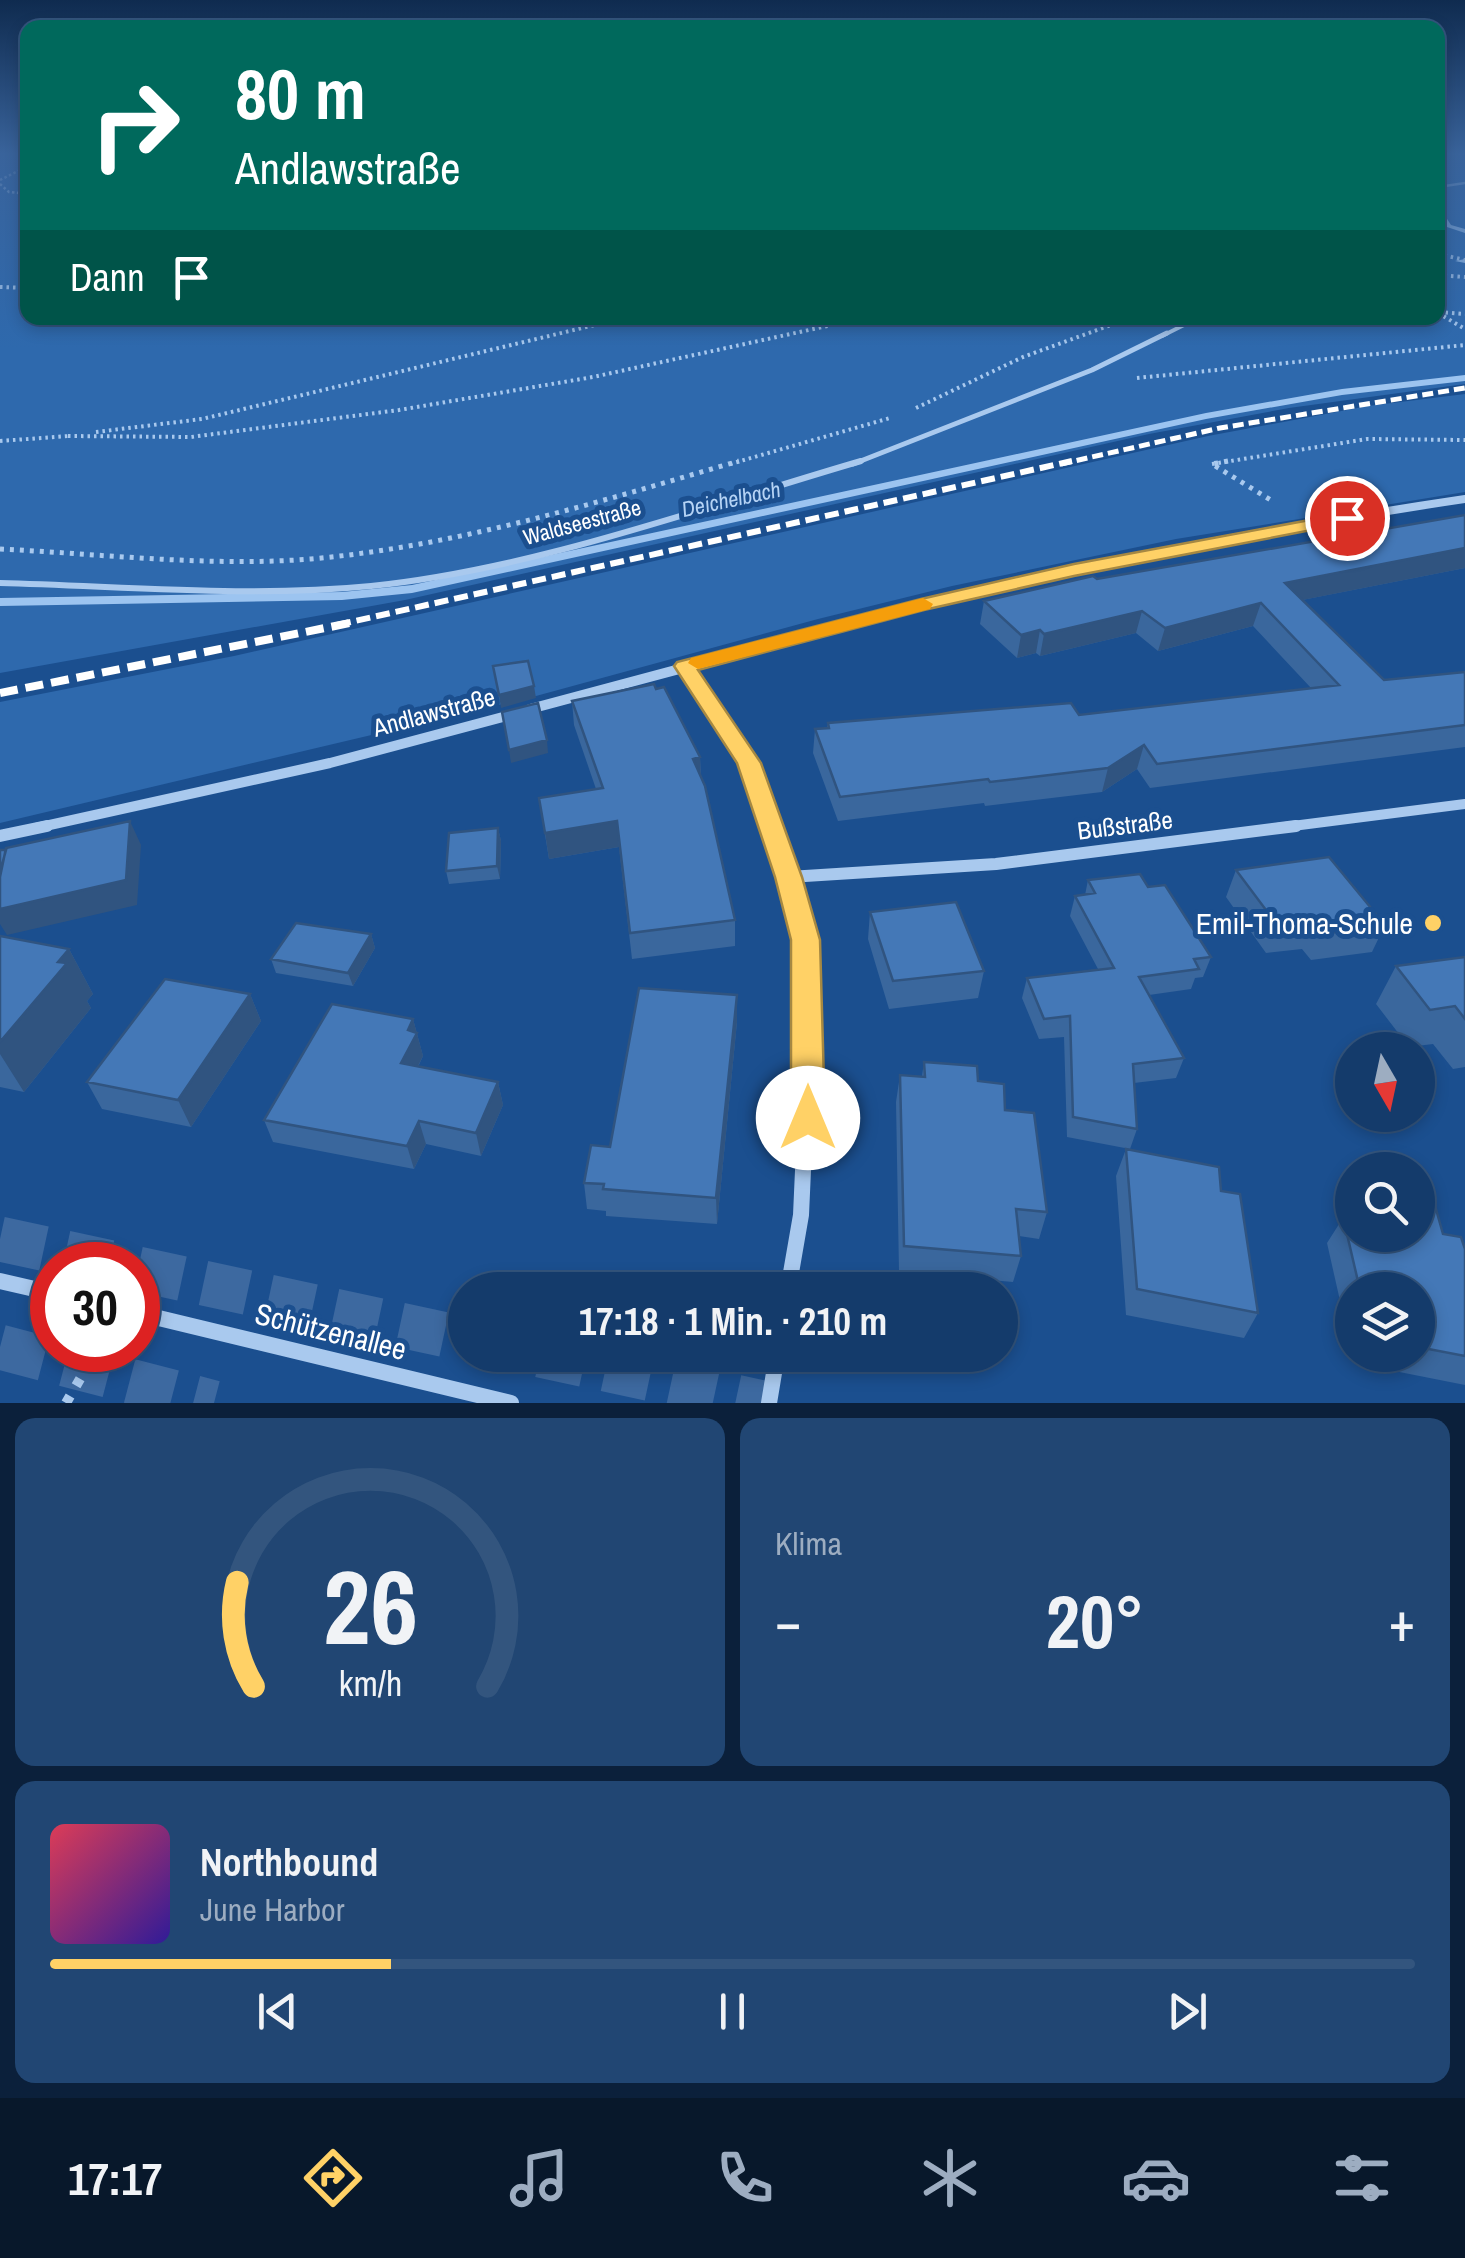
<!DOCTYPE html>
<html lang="de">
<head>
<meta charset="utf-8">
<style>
	:root { --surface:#143b6b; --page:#214673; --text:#f1f3f6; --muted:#9dadc1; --line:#33557e; --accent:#ffd166 }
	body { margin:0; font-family:"Archivo Narrow",sans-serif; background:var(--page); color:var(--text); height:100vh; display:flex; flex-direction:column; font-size:38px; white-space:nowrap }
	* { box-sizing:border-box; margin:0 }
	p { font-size:32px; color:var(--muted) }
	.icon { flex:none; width:55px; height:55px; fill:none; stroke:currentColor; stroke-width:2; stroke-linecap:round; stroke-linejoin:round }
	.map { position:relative; height:1403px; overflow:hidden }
	.panel { display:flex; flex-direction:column; gap:15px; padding:15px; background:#0b203b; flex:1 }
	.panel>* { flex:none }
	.hud { position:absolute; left:20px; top:20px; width:1425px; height:305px; border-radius:20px; box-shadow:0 5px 15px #0003,0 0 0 2px var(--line); background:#00695c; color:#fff; overflow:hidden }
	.needle { width:65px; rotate:171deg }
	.buttons { position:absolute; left:1335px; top:1032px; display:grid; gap:20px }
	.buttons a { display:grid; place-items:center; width:100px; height:100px; border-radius:50%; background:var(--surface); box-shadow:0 5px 15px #0003,0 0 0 2px var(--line); font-size:50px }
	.speed { position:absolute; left:30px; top:1242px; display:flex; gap:20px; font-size:50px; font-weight:700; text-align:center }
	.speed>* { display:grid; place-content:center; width:130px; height:130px; border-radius:50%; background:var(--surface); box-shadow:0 5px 15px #0003,0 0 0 2px var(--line); line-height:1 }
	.speed .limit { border:15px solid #d22; background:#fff; color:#111 }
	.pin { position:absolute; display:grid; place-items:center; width:85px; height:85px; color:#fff; margin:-42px; border:5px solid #fff; border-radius:50%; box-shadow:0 2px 10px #0007 }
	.me { position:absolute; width:110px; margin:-55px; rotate:0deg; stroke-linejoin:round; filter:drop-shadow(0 0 8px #0008) }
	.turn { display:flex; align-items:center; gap:35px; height:210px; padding:0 50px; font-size:45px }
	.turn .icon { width:130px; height:130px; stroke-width:2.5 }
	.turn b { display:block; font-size:70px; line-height:85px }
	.then { display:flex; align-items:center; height:95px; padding:0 50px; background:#0003; gap:20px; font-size:38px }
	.big { font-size:75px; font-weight:800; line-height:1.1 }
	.panel .widget { flex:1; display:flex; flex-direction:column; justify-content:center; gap:15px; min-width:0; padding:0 35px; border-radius:20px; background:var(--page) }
	.panel .dial { align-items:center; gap:0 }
	.dial svg { height:260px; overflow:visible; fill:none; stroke:var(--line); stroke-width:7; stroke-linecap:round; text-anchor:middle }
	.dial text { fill:var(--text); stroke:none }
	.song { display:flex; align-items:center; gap:30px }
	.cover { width:120px; height:120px; border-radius:15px; background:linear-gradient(135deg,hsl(350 70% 55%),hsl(250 70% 35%)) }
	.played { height:10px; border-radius:5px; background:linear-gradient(90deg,var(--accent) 25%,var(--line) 25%) }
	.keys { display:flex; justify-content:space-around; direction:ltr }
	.heat { display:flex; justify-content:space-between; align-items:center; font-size:55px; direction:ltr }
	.panel .tiles { flex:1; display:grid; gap:15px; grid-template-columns:1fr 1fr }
	.widget:last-child { grid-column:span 2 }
	.trip { position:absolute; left:448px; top:1272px; width:570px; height:100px; border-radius:50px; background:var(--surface); box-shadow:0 5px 15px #0003,0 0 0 2px var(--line); font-weight:800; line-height:100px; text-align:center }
	.dock { display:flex; height:160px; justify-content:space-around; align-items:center; background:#08182b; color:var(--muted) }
	.dock .icon { width:70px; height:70px }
	.dock .current { color:var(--accent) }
	.dock b { font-size:45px; color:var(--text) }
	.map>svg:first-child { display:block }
	.green { fill:#2e69ad }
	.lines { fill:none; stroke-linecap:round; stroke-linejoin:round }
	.stream { fill:#9cc4f0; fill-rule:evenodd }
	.trunk-tunnel { stroke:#3d69a0; stroke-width:45; stroke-dasharray:45 22; stroke-linecap:butt }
	.path-far3 { stroke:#a9c9ee; stroke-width:2.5; stroke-dasharray:2.5 2.5; stroke-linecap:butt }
	.path-far2 { stroke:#a9c9ee; stroke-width:4; stroke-dasharray:2.5 4; stroke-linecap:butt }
	.path-far1 { stroke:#a9c9ee; stroke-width:5; stroke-dasharray:4 6; stroke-linecap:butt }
	.path { stroke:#a9c9ee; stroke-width:10; stroke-dasharray:8 12; stroke-linecap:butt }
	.service-far3 { stroke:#a9c9ee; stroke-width:2.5 }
	.service-far2 { stroke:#a9c9ee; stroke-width:4 }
	.service-far1 { stroke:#a9c9ee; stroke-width:5 }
	.service { stroke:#a9c9ee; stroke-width:6 }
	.minor-far3 { stroke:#a9c9ee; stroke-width:8 }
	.minor-far2 { stroke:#a9c9ee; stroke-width:10 }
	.minor-far1 { stroke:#a9c9ee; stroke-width:12 }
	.minor { stroke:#a9c9ee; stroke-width:16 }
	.rail-far2 { stroke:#fff; stroke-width:5; stroke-dasharray:11 5; stroke-linecap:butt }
	.rail-far1 { stroke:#fff; stroke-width:6; stroke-dasharray:14 6; stroke-linecap:butt }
	.rail { stroke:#fff; stroke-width:8; stroke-dasharray:18 8; stroke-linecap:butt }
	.wall { fill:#3a679d; fill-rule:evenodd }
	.shaded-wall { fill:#305480 }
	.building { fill:#4478b7; stroke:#305480; stroke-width:2.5 }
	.route { fill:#ffd166; stroke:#a68842; stroke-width:2.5 }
	.slow { fill:#f59e0b }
	.poi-dot { fill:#ffd166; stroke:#1b4f8f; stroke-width:4 }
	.labels { text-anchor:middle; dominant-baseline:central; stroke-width:10; stroke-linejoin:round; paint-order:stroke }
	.far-water-label { font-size:22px; font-style:italic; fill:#b5d3f5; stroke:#1b4f8f }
	.far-street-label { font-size:22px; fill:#fff; stroke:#1b4f8f }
	.street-label { font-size:25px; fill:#fff; stroke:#1b4f8f }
	.near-poi-label { font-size:30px; fill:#fff; stroke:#1b4f8f; text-anchor:end }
	.near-street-label { font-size:30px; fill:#fff; stroke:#1b4f8f }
</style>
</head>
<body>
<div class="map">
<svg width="1465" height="1403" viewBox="0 0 1465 1403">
	<rect width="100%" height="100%" fill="#1b4f8f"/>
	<path class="green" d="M0 152H27L28 318H1438V152H1465V384L1289 408 1149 434 405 600 0 673Z
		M1465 394V492L1176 539 952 586 818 619 536 696 0 823V702L234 656 1208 436 1368 406Z"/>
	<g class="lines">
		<path class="stream" d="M1438 205 1451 225 1465 229V233L1447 227 1438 211Z
			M1465 259V263L1455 261Z
			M1465 375V381L1342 395 1206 419 412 593 342 600 0 606V598L342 592 412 585 1206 413 1342 389Z"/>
		<path class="trunk-tunnel" d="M0 1239 121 1265
			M138 1269 465 1339
			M0 1347 214 1403
			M540 1355 763 1403"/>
		<path class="path-far3" d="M1438 153H1465
			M0 180 28 166
			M0 184 9 192 28 194"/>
		<path class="path-far2" d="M1438 254 1465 260
			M1438 275 1465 277
			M0 287 28 288
			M1439 312 1465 314
			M1438 313 1465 329
			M1137 378 1465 345
			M916 408 1023 357 1130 318
			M96 432 202 419 624 318
			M68 436 191 437 399 410 593 377 864 318
			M0 441 69 436
			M730 464 890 418
			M1212 464 1367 439 1465 440"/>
		<path class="path-far1" d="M1228 461 1212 464 1274 502
			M0 549C102 554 208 567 311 559 458 546 598 502 739 461"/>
		<path class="path" d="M66 1403 97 1350"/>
		<path class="service-far3" d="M1438 187 1465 183"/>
		<path class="service-far2" d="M1162 336 1198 318"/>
		<path class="service-far1" d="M853 464 1092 370 1167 333"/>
		<path class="service" d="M0 583C122 586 249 598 371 586 535 569 703 507 861 461"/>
		<path class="minor-far3" d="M842 625C1047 572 1255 530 1465 499"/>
		<path class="minor-far2" d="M685 666 749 763 772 828
			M530 709 851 623
			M36 828 330 763 514 714
			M1277 828 1465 804"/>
		<path class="minor-far1" d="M771 826 805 940 807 1083
			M0 836 47 826
			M789 877 996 864 1296 826"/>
		<path class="minor" d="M0 1281 52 1293
			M788 1290 801 1215 807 1081
			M138 1313 511 1403
			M769 1403 777 1355"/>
		<path class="rail-far2" d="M1061 464 1220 428 1465 388"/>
		<path class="rail-far1" d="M337 625 1072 461"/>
		<path class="rail" d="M0 693 350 623"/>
	</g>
	<path class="wall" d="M1465 515V568L1302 600 1384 680 1465 672V747L1150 788 1137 769 1102 792 985 806 984 803 838 821 813 753 815 729 827 728 828 723 1079 715 1311 688 1253 626 1158 651 1136 633 1040 656 1036 653 1017 658 980 624 984 601 1097 579Z
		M572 701 700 757 701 777 735 920V946L632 959 619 847 549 859 539 798 596 789 574 725Z
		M498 828 501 841 500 879 449 884 446 871Z
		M1236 870 1385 925 1372 952 1311 960 1302 949 1266 953 1226 897Z
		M1088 880 1148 887 1211 957 1203 977 1195 978 1191 989 1149 995 1184 1058 1176 1078 1134 1083 1137 1129 1130 1149 1067 1137 1064 1037 1039 1039 1022 998 1027 978 1098 969 1070 916 1075 896 1085 895Z
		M870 912 984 971 978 998 889 1009 868 939Z
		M371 934 375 948 353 986 276 973 271 959Z
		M0 936 69 949 93 994 87 1001 91 1008 24 1092 0 1087Z
		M1465 957V1067L1453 1069 1433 1044 1409 1047 1376 1004 1396 966Z
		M250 994 261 1021 191 1127 102 1109 87 1082Z
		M413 1019 423 1056 418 1067 498 1082 503 1105 481 1156 426 1144 414 1169 273 1142 264 1120Z
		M737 1022 717 1224 606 1216V1211L587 1209 584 1183 610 1147Z
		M924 1062 978 1081 1005 1110 1047 1212 1039 1239 1019 1236 1021 1256 1013 1282 899 1272 896 1102 900 1075 922 1076Z
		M1126 1149 1221 1191 1258 1313 1244 1338 1126 1315 1116 1176Z
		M1352 1194V1235L1443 1234 1465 1249V1385L1354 1363 1327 1243 1341 1221 1340 1215ZM1352 1290H1418V1355H1352Z"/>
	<path class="shaded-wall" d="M1465 548V568L1277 605 1285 583Z
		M1261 603 1253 626 1158 651 1165 628Z
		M1142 611 1136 633 1040 656 1044 634Z
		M1040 630 1036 653 1017 658 1021 635Z
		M534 686 536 698 501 708 499 695Z
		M547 740 548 753 511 763 509 750Z
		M1144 745 1137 769 1102 792 1108 768Z
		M700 757 701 782 693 759Z
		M130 821 141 845 137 905 7 935 0 924V909Z
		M617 821 619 847 549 859 545 833Z
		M498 828 501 841 500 879 497 866Z
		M371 934 375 948 353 986 348 973Z
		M69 949 93 994 87 1001 91 1008 24 1092 0 1054V1042L58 962Z
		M250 994 261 1021 191 1127 178 1100Z
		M737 995V1022L717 1224 716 1198Z
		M413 1019 423 1056 408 1086 401 1063 408 1030Z
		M498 1082 503 1105 481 1156 476 1133Z
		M419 1121 426 1144 414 1169 407 1146Z"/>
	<path class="building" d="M1465 515V548L1285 583 1384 680 1465 672V725L1157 764 1144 745 1108 768 990 782 988 779 840 797 815 729 829 728 828 723 1071 703 1079 715 1339 685 1261 603 1165 628 1142 611 1044 634 1040 630 1021 635 984 601 1093 576 1097 579Z
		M528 661 534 686 499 695 493 666Z
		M654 684 656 689 664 687 700 757 693 759 705 786 735 920 630 933 617 821 545 833 539 798 603 788 572 701Z
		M538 703 547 740 509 750 502 712Z
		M130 821 126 880 0 909V877L6 848Z
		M498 828 497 866 446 871 449 833Z
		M0 850H6L0 872Z
		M1329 857 1385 925 1323 934 1314 922 1278 926 1236 870Z
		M1140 874 1148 887 1165 885 1211 957 1194 959 1199 969 1139 977 1184 1058 1133 1064 1137 1129 1073 1117 1070 1016 1044 1019 1027 978 1114 968 1075 896 1095 893 1088 880Z
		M956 902 984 971 893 981 870 912Z
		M296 923 371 934 348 973 271 959Z
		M0 936 69 949 58 962 67 963 0 1042Z
		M1465 957V1019L1455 1006 1430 1010 1396 966Z
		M165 979 250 994 178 1100 87 1082Z
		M639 988 737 995 716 1198 603 1189 604 1184 584 1183 591 1145 610 1147Z
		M332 1004 413 1019 408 1030 417 1033 401 1063 498 1082 476 1133 419 1121 407 1146 264 1120Z
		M924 1062 977 1066 978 1081 1004 1084 1005 1110 1034 1113 1047 1212 1016 1209 1021 1256 904 1246 900 1075 925 1077Z
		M1126 1149 1219 1167 1221 1191 1240 1194 1258 1313 1137 1289Z
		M1418 1199 1434 1202 1443 1234 1461 1237 1465 1249V1356L1418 1347V1290H1360L1343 1217 1352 1219V1235H1418Z"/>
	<linearGradient id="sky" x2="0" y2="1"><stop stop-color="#0f2b4f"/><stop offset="0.44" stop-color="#39639b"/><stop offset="1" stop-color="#39639b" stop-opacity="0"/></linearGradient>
	<rect width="1465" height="348" fill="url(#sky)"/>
	<path class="route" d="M1347 513 1353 514V522L1074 576 924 610 698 670 761 763 802 877 820 940 825 1118 820 1128 808 1133 796 1128 791 1118V940L775 877 737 763 674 666 677 662 921 599 1074 564Z"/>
	<path class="slow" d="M923 598 933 604 930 609 698 669 688 663 691 658Z"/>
	<circle class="poi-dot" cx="1433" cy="923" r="10"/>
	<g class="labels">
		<g class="far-water-label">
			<text transform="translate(731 499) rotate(-12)">Deichelbach</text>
		</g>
		<g class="far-street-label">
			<text transform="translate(582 522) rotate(-15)">Waldseestraße</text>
		</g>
		<g class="street-label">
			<text transform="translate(434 712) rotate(-15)">Andlawstraße</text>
			<text transform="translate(1125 825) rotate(-7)">Bußstraße</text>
		</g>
		<g class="near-poi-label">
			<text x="1413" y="923">Emil-Thoma-Schule</text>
		</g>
		<g class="near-street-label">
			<text transform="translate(331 1331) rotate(14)">Schützenallee</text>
		</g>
	</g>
</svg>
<div class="buttons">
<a><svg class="needle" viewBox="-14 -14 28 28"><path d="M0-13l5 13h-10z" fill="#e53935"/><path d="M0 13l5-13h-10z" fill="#9dadc1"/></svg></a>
<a><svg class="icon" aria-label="search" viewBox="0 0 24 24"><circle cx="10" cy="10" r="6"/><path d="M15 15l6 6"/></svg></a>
<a><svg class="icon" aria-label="layers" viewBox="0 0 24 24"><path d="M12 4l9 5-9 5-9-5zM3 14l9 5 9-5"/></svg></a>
</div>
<div class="speed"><div class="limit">30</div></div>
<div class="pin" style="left:1347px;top:518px;background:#d93025"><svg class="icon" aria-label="arrive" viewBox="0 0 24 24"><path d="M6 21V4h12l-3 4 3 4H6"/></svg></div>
<svg class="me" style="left:808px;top:1118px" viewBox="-20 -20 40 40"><circle r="19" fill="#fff"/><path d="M0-13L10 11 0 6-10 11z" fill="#ffd166"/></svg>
<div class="trip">17:18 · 1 Min. · 210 m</div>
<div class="hud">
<div class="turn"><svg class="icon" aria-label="right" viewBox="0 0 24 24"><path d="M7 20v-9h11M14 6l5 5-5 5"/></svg><div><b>80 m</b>Andlawstraße</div></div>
<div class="then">Dann<svg class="icon" aria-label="arrive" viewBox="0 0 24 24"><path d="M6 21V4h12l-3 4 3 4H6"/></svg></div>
</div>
</div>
<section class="panel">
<div class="tiles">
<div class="widget dial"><svg viewBox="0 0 100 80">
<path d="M14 69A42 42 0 1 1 86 69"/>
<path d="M14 69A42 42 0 0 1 9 37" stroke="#ffd166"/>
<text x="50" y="56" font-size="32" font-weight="700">26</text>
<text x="50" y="72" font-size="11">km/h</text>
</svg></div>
<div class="widget"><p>Klima</p>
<div class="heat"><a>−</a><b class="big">20°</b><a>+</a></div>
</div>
<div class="widget">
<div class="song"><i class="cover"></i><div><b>Northbound</b><p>June Harbor</p></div></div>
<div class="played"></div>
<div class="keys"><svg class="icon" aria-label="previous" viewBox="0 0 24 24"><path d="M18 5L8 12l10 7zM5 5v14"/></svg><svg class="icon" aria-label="pause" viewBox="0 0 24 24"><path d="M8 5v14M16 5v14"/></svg><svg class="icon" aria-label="next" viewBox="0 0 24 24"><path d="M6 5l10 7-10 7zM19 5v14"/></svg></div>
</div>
</div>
</section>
<nav class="dock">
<b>17:17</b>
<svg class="icon current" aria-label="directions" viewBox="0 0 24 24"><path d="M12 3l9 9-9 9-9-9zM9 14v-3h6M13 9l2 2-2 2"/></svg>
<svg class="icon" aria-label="music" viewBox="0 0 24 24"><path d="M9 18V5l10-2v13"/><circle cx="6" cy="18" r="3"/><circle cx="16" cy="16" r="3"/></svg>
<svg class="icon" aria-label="phone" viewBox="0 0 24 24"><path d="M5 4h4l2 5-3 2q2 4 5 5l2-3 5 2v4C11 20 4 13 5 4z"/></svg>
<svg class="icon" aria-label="climate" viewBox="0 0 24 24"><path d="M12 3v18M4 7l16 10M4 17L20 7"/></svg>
<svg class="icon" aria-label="car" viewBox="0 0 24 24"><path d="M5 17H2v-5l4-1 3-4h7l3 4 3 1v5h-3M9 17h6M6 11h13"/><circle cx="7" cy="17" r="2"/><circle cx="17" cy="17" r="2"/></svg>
<svg class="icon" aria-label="filters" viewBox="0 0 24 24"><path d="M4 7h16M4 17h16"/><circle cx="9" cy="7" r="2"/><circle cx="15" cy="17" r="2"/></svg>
</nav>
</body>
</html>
